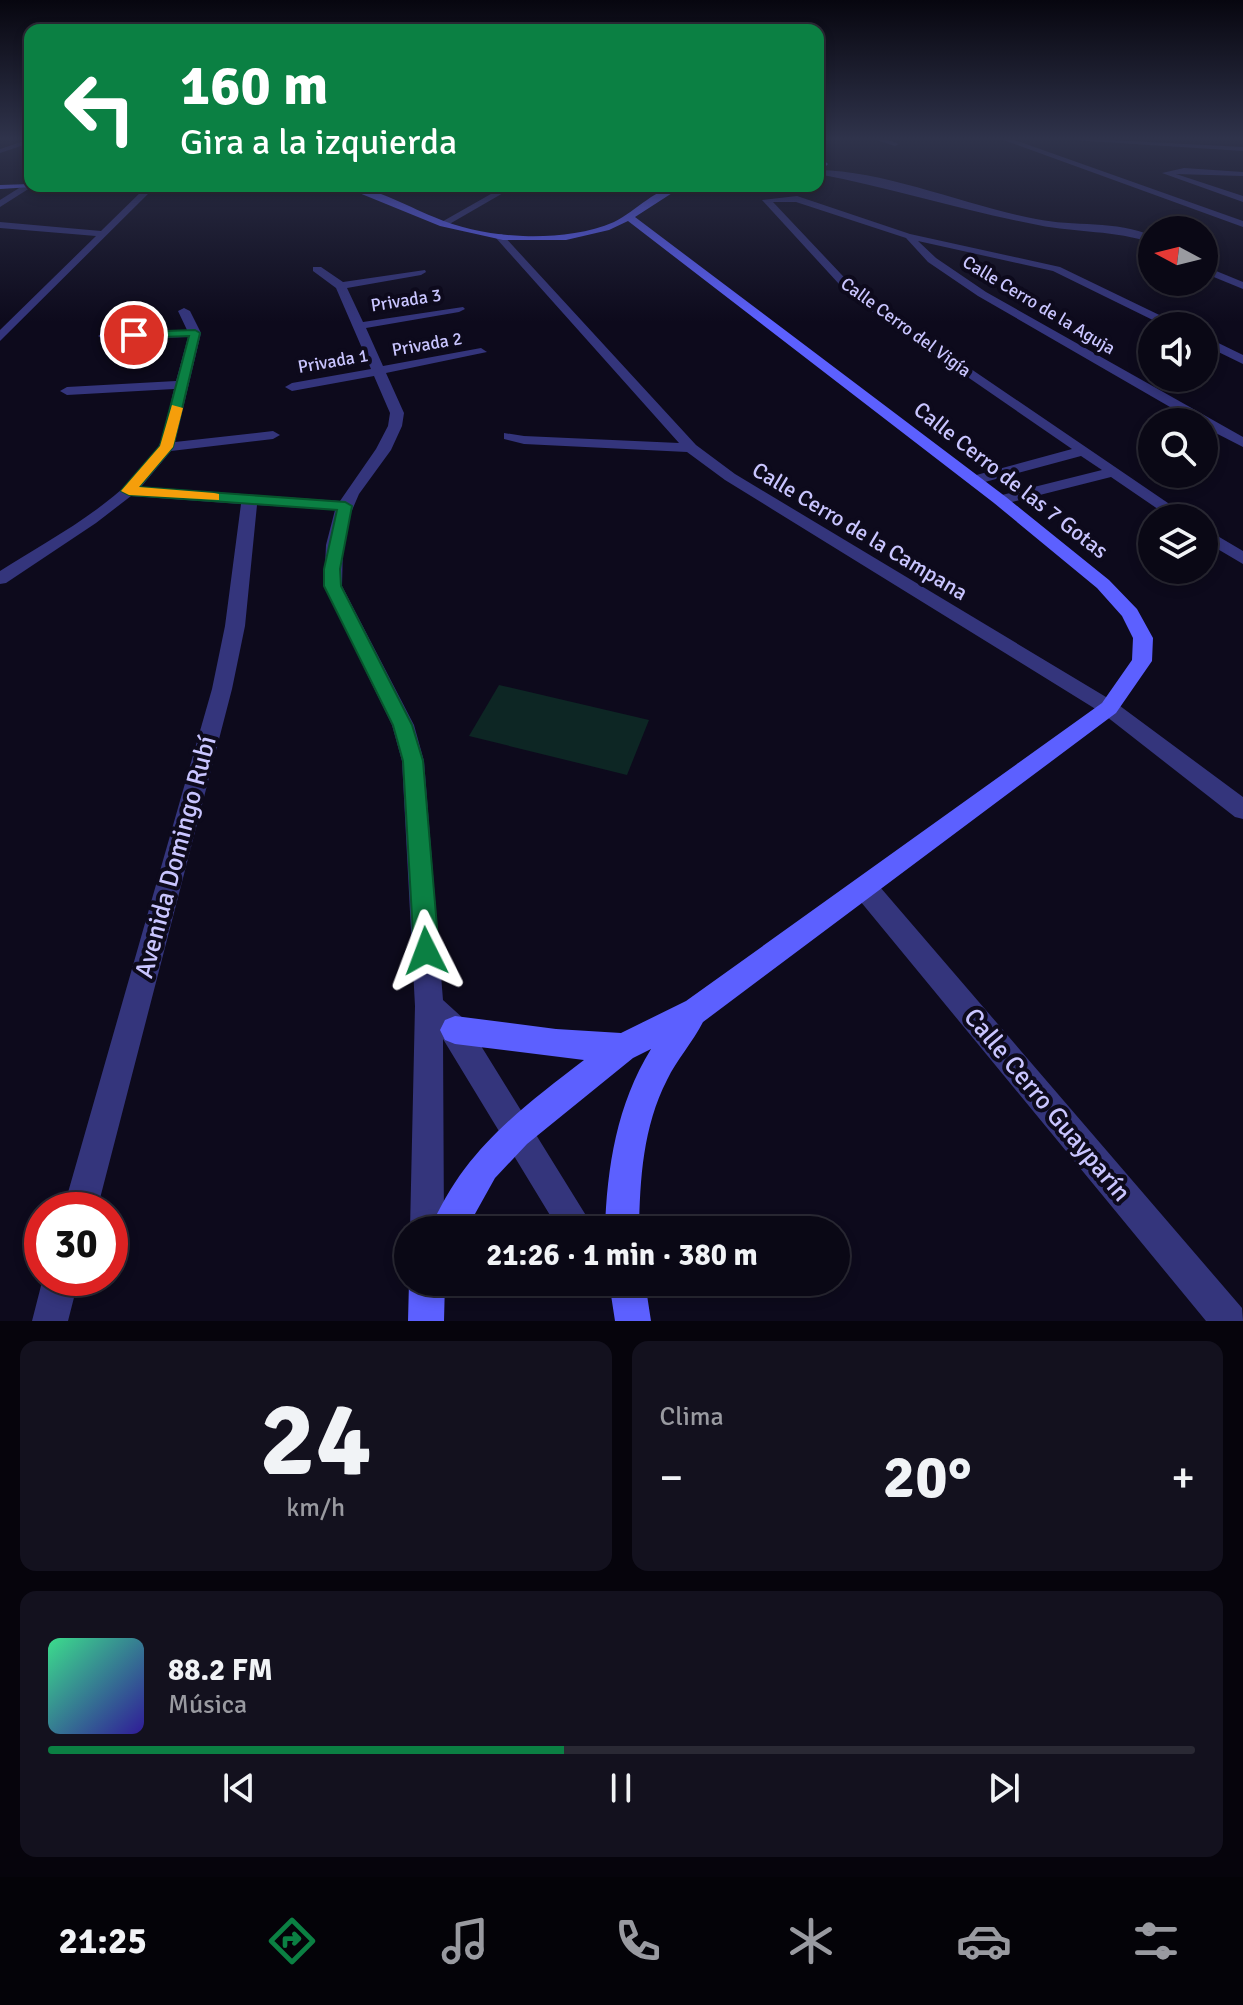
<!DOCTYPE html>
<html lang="es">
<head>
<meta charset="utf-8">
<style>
	:root { --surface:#0a0815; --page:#13111e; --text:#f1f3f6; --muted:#999aa0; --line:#2a2934; --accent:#0b8043 }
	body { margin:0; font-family:Signika,sans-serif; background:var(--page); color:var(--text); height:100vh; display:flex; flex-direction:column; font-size:30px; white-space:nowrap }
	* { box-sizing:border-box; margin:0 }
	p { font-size:26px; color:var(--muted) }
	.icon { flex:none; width:44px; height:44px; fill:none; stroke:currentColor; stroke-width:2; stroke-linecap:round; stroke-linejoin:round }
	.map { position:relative; height:1321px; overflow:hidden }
	.details { display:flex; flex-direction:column; gap:20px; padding:20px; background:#06040c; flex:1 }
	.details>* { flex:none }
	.banner { position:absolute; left:24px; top:24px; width:800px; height:168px; border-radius:16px; box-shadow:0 4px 12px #0003,0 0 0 2px var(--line); background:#0b8043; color:#fff; overflow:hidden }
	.needle { width:52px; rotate:277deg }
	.tools { position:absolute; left:1138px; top:216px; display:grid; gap:16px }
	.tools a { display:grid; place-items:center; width:80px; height:80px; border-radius:50%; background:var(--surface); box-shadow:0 4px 12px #0003,0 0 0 2px var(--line); font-size:40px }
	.speed { position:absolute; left:24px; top:1192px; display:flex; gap:16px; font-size:40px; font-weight:700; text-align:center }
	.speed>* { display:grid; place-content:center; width:104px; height:104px; border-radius:50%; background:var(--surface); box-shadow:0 4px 12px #0003,0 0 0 2px var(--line); line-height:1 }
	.speed .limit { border:12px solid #d22; background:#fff; color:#111 }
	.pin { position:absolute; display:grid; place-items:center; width:68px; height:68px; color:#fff; margin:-34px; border:4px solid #fff; border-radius:50%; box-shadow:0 2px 8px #0007 }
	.me { position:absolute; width:88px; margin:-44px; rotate:357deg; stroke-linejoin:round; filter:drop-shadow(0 0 6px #0008) }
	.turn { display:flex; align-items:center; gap:28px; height:168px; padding:0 24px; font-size:36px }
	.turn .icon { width:104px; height:104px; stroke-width:2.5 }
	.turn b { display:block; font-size:56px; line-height:68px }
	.big { font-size:60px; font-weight:700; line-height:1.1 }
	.details .tile { flex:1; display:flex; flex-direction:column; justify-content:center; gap:12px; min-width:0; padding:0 28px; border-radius:16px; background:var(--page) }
	.details .dial { align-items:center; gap:0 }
	.dial b { font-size:104px; line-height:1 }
	.song { display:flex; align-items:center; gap:24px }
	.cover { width:96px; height:96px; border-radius:12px; background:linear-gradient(135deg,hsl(150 70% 55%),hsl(250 70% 35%)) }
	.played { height:8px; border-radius:4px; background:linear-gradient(90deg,var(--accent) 45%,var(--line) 45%) }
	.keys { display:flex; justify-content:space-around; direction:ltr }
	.heat { display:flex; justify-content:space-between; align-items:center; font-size:44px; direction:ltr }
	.details .tiles { flex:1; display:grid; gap:20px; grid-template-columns:1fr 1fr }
	.tile:last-child { grid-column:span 2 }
	.trip { position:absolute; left:394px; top:1216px; width:456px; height:80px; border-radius:40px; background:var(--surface); box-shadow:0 4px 12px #0003,0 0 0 2px var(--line); font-weight:700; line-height:80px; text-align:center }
	.tab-bar { display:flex; height:128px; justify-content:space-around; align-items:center; background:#040308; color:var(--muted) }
	.tab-bar .icon { width:56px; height:56px }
	.tab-bar .selected { color:var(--accent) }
	.tab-bar b { font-size:36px; color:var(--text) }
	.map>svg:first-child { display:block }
	.green { fill:#0d2624 }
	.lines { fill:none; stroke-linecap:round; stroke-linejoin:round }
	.street { fill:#34357c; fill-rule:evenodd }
	.secondary { fill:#5c60ff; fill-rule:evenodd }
	.route { fill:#0b8043; stroke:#07532c; stroke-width:2 }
	.slow { fill:#f59e0b }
	.labels { text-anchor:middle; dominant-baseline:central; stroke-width:8; stroke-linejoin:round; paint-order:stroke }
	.far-street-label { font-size:18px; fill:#c9c5ff; stroke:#0d0a1c }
	.street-label { font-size:22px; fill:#c9c5ff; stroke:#0d0a1c }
	.near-street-label { font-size:26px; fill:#c9c5ff; stroke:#0d0a1c }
</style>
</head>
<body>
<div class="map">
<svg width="1243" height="1321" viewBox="0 0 1243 1321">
	<rect width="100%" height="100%" fill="#0d0a1c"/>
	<path class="green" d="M499 685 649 720 627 775 469 736Z"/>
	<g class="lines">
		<path class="street" d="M867 137H879L899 144 895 146Z
			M995 137H1006L1243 221V227Z
			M1054 137 1243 147V151L1057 139Z
			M30 139V143L0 153V149Z
			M1184 168 1243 172V176L1176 174 1243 196V202L1162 173Z
			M818 170C887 171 967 206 1036 219 1073 227 1117 220 1152 236V243C1115 230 1077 233 1038 225 964 211 892 188 818 174Z
			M27 183 33 186 0 207V200Z
			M147 186H156L0 341V330L96 236 0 228V222L101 231Z
			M386 186H396L377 197 370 195Z
			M505 186H515L446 226 438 224Z
			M797 196 910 234 1060 267 1178 324 1180 326H1165L1053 271 918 241 936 258 986 292 1243 437V447L1204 427V422H1196L978 296 928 262 906 238 796 202H773L858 292 1190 518H1171L1111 477 1000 505 994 503V497L1102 470 1081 456 974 485 969 483V477L1072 449 850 296 762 200Z
			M496 234H502L696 445 735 474 1116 703 1243 797V819L1235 817 1102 713 725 480 687 452 524 444 504 439V433L524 436 679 443 496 238Z
			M1204 266 1243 282V289L1204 273Z
			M313 267H321L343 282 425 270 426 272 421 275 347 288 363 322 463 307 465 309 459 312 366 328 383 366 481 348 487 352 386 373 404 413 402 426 391 450 359 494 350 515 343 545 342 586 414 725 424 761 443 1000 465 1020 595 1230H559L443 1039 444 1230H410L415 1006 402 761 392 725 324 586 326 545 335 510 257 505 245 626 232 689 97 1210H63L212 689 225 626 241 504 131 496 96 523 6 583 0 584V571C50 539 125 501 157 449 167 433 169 408 174 389L67 395 60 391 67 387 176 381 188 337 104 340 98 336 104 332 187 330 178 311 184 308 190 311 201 333 175 442 273 431 280 435 273 439 171 451 141 487 340 501 376 449 388 426 390 413 374 376 292 391 285 387 292 383 371 369 336 288 313 271Z
			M1204 336 1243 355V364L1204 345Z
			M1204 528 1243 551V564L1204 541Z
			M865 877 874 880 1242 1308 1243 1321H1206L856 896 852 888 856 880Z
			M43 1278H79L68 1321H32Z"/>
		<path class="secondary" d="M818 155 828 164 818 174Z
			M30 184 48 186 0 189V185Z
			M342 186C374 186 404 205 434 217 462 229 493 235 523 236 553 237 586 234 614 222 637 211 656 186 683 186L635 217 1006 497 1109 580 1137 609 1153 638 1152 661 1116 713 703 1022C693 1042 677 1059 667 1080 643 1127 640 1178 639 1230H605C607 1167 617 1104 651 1049L633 1058 527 1144 495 1178 466 1230H430C462 1152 519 1110 584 1060L455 1044 445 1040 440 1030 445 1020 455 1016 556 1029 621 1033 686 1001 1102 703 1132 660 1133 638 1122 616 1097 588 994 503 628 221 609 230 566 240H503L440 226Z
			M409 1282H445L444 1321H408Z
			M609 1282H645L651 1321H615Z"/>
	</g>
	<linearGradient id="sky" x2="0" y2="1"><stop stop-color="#07060f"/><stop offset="0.43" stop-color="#2f334b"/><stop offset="1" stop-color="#2f334b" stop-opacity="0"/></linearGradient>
	<rect width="1243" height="322" fill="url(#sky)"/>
	<path class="route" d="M195 330 200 333 173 447 139 487 345 502 352 506 340 569 341 586 412 725 423 761 439 951 435 959 426 963 418 959 414 951 403 761 393 725 324 586V569L337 510 129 495 121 491 160 446 189 336 134 338 129 335 134 332Z"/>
	<path class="slow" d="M172 405 183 408 173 447 139 487 214 493 219 494V500L129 495 121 491 160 446Z"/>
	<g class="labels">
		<g class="far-street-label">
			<text transform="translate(406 300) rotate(-9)">Privada 3</text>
			<text transform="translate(1039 305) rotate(31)">Calle Cerro de la Aguja</text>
			<text transform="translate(906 327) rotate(36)">Calle Cerro del Vigía</text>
			<text transform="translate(427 344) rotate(-10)">Privada 2</text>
			<text transform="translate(333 361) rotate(-10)">Privada 1</text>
		</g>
		<g class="street-label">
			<text transform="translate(1011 480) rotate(38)">Calle Cerro de las 7 Gotas</text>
			<text transform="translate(860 531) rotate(31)">Calle Cerro de la Campana</text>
		</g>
		<g class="near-street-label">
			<text transform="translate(176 857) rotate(-75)">Avenida Domingo Rubí</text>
			<text transform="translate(1047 1105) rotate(50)">Calle Cerro Guayparín</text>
		</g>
	</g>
</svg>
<div class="tools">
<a><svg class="needle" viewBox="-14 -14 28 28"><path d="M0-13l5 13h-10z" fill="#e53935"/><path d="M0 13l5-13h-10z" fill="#999aa0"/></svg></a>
<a><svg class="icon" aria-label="sound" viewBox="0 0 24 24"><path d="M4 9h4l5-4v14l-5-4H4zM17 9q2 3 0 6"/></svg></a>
<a><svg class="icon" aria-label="search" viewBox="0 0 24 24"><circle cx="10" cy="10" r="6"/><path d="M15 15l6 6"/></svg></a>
<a><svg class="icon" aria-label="layers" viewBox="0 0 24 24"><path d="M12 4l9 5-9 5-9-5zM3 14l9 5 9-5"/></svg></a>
</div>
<div class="speed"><div class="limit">30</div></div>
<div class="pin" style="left:134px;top:335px;background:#d93025"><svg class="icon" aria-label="arrive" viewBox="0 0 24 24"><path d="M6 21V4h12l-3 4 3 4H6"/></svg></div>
<svg class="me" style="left:426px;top:951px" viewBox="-20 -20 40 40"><path d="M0-17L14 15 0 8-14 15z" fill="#0b8043" stroke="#fff" stroke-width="4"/></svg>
<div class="trip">21:26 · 1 min · 380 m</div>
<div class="banner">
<div class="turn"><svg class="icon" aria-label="left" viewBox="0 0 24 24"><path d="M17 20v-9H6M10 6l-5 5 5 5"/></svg><div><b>160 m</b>Gira a la izquierda</div></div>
</div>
</div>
<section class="details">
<div class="tiles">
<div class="tile dial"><b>24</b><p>km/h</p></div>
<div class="tile"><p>Clima</p>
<div class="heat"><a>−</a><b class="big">20°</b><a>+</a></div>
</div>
<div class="tile">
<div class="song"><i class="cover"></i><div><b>88.2 FM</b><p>Música</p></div></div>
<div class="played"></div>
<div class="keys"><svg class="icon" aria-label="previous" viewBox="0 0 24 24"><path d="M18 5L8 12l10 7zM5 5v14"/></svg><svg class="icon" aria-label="pause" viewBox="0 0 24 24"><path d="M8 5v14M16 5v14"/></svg><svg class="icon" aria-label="next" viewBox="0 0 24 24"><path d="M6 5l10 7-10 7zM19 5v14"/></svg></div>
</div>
</div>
</section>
<nav class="tab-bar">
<b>21:25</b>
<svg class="icon selected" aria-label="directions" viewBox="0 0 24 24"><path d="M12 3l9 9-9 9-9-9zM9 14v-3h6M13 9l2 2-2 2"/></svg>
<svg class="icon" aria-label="music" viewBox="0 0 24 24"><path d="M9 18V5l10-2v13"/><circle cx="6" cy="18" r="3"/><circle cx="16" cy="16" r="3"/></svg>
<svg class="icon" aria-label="phone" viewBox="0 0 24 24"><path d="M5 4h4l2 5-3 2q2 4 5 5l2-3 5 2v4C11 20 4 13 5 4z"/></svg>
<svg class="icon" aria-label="climate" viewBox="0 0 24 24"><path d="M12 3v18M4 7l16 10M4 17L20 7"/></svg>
<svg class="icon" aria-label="car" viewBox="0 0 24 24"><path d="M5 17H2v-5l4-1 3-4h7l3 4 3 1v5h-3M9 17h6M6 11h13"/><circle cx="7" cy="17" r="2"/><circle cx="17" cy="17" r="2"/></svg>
<svg class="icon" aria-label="filters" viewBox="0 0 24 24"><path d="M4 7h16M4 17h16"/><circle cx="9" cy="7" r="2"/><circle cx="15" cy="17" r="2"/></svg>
</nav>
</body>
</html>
